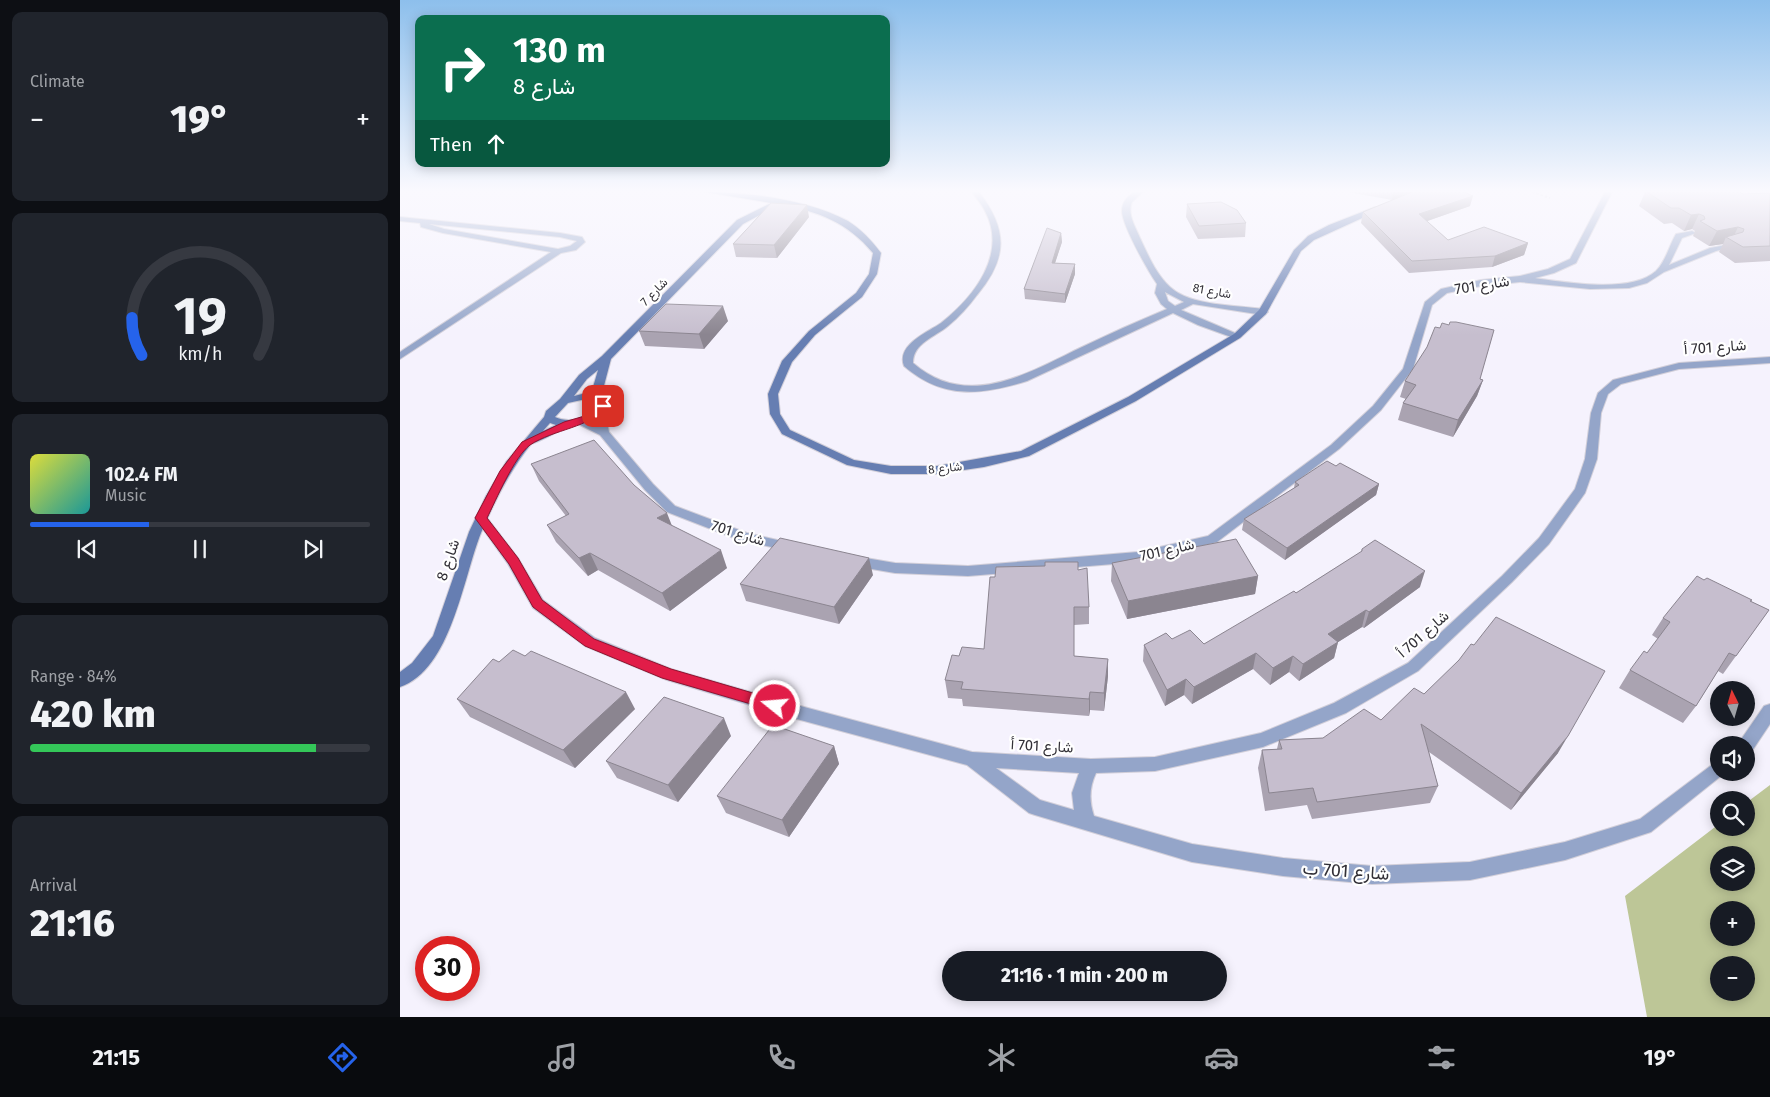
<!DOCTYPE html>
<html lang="en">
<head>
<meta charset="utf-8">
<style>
	:root { --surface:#171b24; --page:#20242c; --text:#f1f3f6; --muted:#9ea1a6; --line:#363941; --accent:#2563eb }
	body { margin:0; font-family:"Fira Sans",Vazirmatn,sans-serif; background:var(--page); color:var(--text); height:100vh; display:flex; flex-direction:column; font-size:19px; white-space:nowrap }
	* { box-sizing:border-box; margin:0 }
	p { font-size:16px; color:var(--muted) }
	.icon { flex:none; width:28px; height:28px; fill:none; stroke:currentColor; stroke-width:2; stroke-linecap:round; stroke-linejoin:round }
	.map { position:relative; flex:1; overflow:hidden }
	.panel { display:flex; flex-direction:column; gap:12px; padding:12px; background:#0d0f14; width:400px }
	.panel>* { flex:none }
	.banner { position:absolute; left:15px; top:15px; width:475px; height:152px; border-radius:10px; box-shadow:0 2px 12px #0003; background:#0b6e4f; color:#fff; overflow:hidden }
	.needle { width:32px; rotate:355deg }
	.buttons { position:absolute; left:1310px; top:681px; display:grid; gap:10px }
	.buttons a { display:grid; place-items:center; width:45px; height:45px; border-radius:50%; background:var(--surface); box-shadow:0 2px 12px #0003; font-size:25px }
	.speed { position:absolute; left:15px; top:936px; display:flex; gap:10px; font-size:25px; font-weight:700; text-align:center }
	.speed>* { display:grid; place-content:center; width:65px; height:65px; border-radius:50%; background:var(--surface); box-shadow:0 2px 12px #0003; line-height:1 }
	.speed .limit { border:8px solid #d22; background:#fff; color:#111 }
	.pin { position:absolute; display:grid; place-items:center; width:42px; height:42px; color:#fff; margin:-21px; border-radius:10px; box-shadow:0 2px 8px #0006 }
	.me { position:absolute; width:55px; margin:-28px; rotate:287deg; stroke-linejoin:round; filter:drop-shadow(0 0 4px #0008) }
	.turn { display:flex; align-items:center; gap:18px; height:105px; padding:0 15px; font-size:22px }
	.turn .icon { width:65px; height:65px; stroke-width:2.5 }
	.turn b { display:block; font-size:35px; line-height:42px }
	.then { display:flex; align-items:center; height:48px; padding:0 15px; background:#0003; gap:10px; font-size:19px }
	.big { font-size:38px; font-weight:800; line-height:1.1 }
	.panel .card { flex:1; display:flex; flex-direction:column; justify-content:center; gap:8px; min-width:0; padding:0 18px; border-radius:10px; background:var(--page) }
	.panel .dial { align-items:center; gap:0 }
	.dial svg { height:130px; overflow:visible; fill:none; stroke:var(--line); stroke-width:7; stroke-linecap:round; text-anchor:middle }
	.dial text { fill:var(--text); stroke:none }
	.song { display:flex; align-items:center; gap:15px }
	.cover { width:60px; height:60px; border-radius:8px; background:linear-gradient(135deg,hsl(60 70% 55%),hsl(180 70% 35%)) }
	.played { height:5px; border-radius:2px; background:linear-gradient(90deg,var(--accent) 35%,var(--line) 35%) }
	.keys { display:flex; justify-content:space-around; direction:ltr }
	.heat { display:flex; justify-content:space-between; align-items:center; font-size:28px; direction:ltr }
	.charge { height:8px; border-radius:4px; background:linear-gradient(90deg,#34c759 84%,var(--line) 0) }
	.trip { position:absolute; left:542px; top:951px; width:285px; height:50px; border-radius:25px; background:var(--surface); box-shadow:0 2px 12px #0003; font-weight:800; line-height:50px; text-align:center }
	.dock { display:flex; height:80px; justify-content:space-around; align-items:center; background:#090b0e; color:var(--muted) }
	.dock .icon { width:35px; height:35px }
	.dock .active { color:var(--accent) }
	.dock b { font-size:22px; color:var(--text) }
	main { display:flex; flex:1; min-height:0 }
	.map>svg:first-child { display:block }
	.forest { fill:#bdc697; fill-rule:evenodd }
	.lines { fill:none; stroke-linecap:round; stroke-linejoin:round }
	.lane-casing { stroke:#d2cfd9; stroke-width:2 }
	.street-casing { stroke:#d2cfd9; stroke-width:2 }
	.secondary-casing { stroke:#d2cfd9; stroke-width:2 }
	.path { stroke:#b9b6c0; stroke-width:2; stroke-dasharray:2.5 2; stroke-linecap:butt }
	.lane { fill:#94a5c9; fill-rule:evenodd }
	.street { fill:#94a5c9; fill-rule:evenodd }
	.secondary { fill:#667eb2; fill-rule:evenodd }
	.wall { fill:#aaa3b1 }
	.shaded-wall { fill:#8b8590 }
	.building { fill:#c6bece; stroke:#8b8590 }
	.route { fill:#e11d48; stroke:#92132f }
	.labels { text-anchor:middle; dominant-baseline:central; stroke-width:4.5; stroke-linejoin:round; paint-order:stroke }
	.far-street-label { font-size:12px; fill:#323037; stroke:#fff }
	.street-label { font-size:15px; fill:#323037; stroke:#fff }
	.near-street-label { font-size:18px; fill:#323037; stroke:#fff }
</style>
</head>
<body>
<main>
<section class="panel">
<div class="card"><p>Climate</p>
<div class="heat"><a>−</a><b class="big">19°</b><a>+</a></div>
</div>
<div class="card dial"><svg viewBox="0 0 100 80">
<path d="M14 69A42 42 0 1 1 86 69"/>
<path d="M14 69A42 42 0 0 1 8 46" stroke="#2563eb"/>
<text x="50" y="56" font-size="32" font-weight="700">19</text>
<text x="50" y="72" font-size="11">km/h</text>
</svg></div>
<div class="card">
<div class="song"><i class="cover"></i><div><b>102.4 FM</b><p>Music</p></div></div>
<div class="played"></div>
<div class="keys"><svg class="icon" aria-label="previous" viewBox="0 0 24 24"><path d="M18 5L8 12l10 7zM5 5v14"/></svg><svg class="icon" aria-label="pause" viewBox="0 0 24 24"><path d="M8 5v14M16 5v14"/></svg><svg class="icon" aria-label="next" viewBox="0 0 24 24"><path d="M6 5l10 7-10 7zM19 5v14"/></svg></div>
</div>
<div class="card"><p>Range · 84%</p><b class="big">420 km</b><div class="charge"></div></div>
<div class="card"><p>Arrival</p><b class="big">21:16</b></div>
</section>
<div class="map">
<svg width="1370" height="1017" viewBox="0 0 1370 1017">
	<rect width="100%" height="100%" fill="#f5f2fd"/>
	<path class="forest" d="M1370 785V1017H1247L1225 896 1319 824V828H1346V803ZM1319 855H1346V882H1319ZM1319 910H1346V938H1319ZM1319 965H1346V992H1319Z"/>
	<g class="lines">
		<g class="lane-casing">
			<path id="lane" d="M1292 231 1296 233 1282 238 1269 265 1310 248 1331 244 1335 246 1316 251 1264 272 1247 283 1229 288 1190 289 1120 282 1116 279 1120 276C1153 280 1229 296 1256 271 1266 261 1269 246 1276 234Z"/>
		</g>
		<g class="street-casing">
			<path id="street" d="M572 192H579C608 230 608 258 577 295 569 306 559 317 548 326 535 337 513 343 513 363 567 410 626 374 680 348 709 334 738 321 767 309L761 304 755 293 757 284C748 271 722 225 722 211 722 202 727 197 734 192H743L732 202C727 214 735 226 740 238 748 255 756 274 770 287 790 306 836 305 863 309L868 312 863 315 793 304 781 310 842 336 837 339 834 338 798 325 773 313 627 381C581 395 543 400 504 366 496 345 528 332 541 323 574 297 608 254 585 211 582 204 576 198 572 192ZM765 292 784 302 775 306 768 301Z
				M1205 192H1212L1176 263 1154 273 1120 282 1081 286 1047 293 1032 305 1013 369 981 410 939 449 817 542 738 562 568 576 495 573 454 566 449 564 447 561 449 558 454 556 495 563 568 566 738 552 808 536 931 445 973 406 1003 369 1025 302 1041 289 1081 280 1120 276 1148 269 1170 259Z
				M0 217 160 233 182 237 185 242 176 250 161 253 0 359V352L151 252 43 233 21 227 20 223 0 221ZM29 224 160 237 177 241 170 246 158 249 44 229Z
				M1370 357V363L1279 369 1221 384 1208 394 1201 413 1197 459 1185 493 1149 544 1112 582 1018 671 946 713 863 747 755 771 696 773C689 788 689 801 694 816L792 844 883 858 972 866 1070 862 1165 842 1240 819 1313 764 1319 762V772H1326L1251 832 1165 860 1070 880 972 884 883 876 792 862 635 815 629 813 567 765 393 718 267 680 185 646 133 608 108 564 75 518 81 514 85 515 118 558 143 600 195 638 271 669 393 704 572 752 691 759 755 757 861 733 934 703 1008 663 1102 576 1139 538 1175 489 1185 459 1191 413 1198 393 1213 380 1279 363ZM596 768 679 773 672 793 674 810 640 800Z
				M200 409 205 412 209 432 253 484 275 506 347 533 395 544 397 547 395 550 390 551 339 540 267 512 245 490 200 435 174 422 180 419 197 426 195 412Z
				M1370 704V724L1352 751 1346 753V745H1338L1340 741 1364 706Z"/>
		</g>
		<g class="secondary-casing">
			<path id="secondary" d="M305 192C348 192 409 200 448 221 461 229 472 241 481 253L477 274 462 297 415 335 392 362 378 394 380 414 390 430 454 460 491 466H537L621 451 728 397 834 334 859 310 894 250 908 236 929 225 975 207 982 209 914 240 901 251 866 314 840 338 736 401 629 456 584 467 537 474H491L447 465 382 434 370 414 368 394 382 361 409 331 456 293 469 274 473 253C447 222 419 212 380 204L343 224 211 359 201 397 206 399 208 406C197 422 184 421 168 427 155 432 144 440 131 444 110 470 94 502 81 533 63 578 51 670 0 687V672L12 663 33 636 69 532 86 496 106 462 144 417 146 411 160 399 179 375 202 356 337 220 371 203ZM198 370 191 394 186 393 174 396 187 379ZM186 399 197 403 198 406C187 418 170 424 155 417L168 403ZM150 423 156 425 143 431Z"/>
		</g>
		<path class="path" d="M1132 192 1150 198"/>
		<use href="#lane" class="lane"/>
		<use href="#street" class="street"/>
		<use href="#secondary" class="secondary"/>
	</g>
	<path class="wall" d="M948 192H1064L1070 206 1027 221 1048 240 1128 243 1124 255 1092 267 1009 273 961 223 963 212 998 198 992 200Z
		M1245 192H1340L1343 194 1370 193V261L1335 263 1319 252 1323 244 1309 246 1293 236 1295 231 1292 229 1284 231 1272 223 1264 224 1239 206Z
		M787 204 846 223 845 237 798 239 786 217Z
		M409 217 377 258 336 257 333 244Z
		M661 233 662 242 655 263 675 264V274L665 303 625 299 624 289Z
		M328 321 304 349 245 346 239 331Z
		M1080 379 1083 380 1077 396 1053 437 998 420 1003 403 1006 399 1000 397 1005 381Z
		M131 464 234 485 272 526 327 568 270 611 198 570 188 576 156 542 147 525 166 516 139 481Z
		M936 466 979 484 976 495 885 560 842 530 844 519 894 488 895 482Z
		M962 549 1020 587 964 628 962 627 938 642 934 658 899 681 889 672 870 685 853 669 792 704 784 695 765 706 743 661 744 645 772 639 804 644 896 593 961 552Z
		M712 563 858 576 855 594 727 619 711 581Z
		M678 570 689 607V624L674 625V656L708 659V676L704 711 690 710 689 716 563 706 562 699 548 698 545 680 559 656 584 649 595 577Z
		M473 575 439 624 346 601 340 584Z
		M1350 601 1369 610 1323 674 1318 671 1296 706 1283 723 1219 688 1230 670 1247 653 1258 639 1252 635 1263 618Z
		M99 662 235 709 175 768 70 717 57 699Z
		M1024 694 1158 753 1111 810 1029 752 1038 786 1030 803 912 819 907 805 865 811 858 768 862 750 877 749 879 740 923 738 981 720Z
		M331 736 278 802 217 778 206 761Z
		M434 746 439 764 389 837 326 813 317 796Z"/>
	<path class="shaded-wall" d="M993 192H1020L992 200Z
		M1073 196 1070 206 1016 225 1019 214Z
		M407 205 409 217 377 258 374 245Z
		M1299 214 1292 229 1284 231 1291 215Z
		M1338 227 1332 240 1326 237 1323 244 1309 246 1317 231Z
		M661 233 662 242 652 272V263Z
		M1128 243 1124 255 1092 267 1095 256Z
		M675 264V274L665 303V294Z
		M323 306 328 321 304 349 299 334Z
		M1083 380 1077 396 1053 437 1058 420Z
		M979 484 976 495 885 560 887 548Z
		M267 513 274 531 257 518Z
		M321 550 327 568 270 611 262 593Z
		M190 553 198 570 188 576 179 558Z
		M469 558 473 575 439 624 434 607Z
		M1025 571 1020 587 964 628 969 612Z
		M858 576 855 594 727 619 728 601Z
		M966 610 962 627 924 651 928 634Z
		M938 642 934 658 899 681 903 664Z
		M856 653 853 669 792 704 794 687Z
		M893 656 889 672 870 685 873 668Z
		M708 659V676L704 711V693Z
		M786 679 784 695 765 706 767 690Z
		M226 692 235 709 175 768 163 750Z
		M690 692V710L689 716V699Z
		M324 718 331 736 278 802 268 785Z
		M1168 736 1158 753 1111 810 1121 793Z
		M434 746 439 764 389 837 382 820Z"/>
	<path class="building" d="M1012 192H1064L1073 196 1019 214 1048 240 1084 227 1128 243 1095 256 1012 261 963 212Z
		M1247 192H1340L1343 194 1370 193V246L1343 247 1326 237 1343 232 1344 229 1338 227 1317 231 1300 221 1305 219 1304 216 1299 214 1291 215 1279 208H1271Z
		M821 202 837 210 846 223 799 226 787 204Z
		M371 203 407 205 374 245 333 244Z
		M647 228 661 233 652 263 675 264 665 294 624 289Z
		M266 304 323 306 299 334 239 331Z
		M1050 322H1056L1094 330 1080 379 1083 380 1058 420 1003 403 1016 385 1005 381 1027 347 1035 327 1040 328 1042 323 1049 325Z
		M194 440 234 485 267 513 257 518 321 550 262 593 190 553 179 558 147 525 169 514 131 464Z
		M927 461 936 466 940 463 979 484 887 548 844 519 899 485 895 482Z
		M380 538 469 558 434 607 340 584Z
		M836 539 858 576 728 601 712 563Z
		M975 540 1025 571 969 612 966 610 928 634 938 642 903 664 893 656 873 668 856 653 794 687 786 679 767 690 744 645 766 633 772 639 790 630 804 644 894 591 896 593 962 551V549Z
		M645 562H678V570L687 568 689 607H674V656L708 659 704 693 690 692 689 699 561 689 563 682 545 680 552 655 559 656 562 647 584 649 590 577H595L596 567 645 566Z
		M1297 576 1304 580 1307 578 1352 600 1350 601 1369 610 1336 656 1329 653 1296 706 1230 670 1244 651 1247 653 1270 622 1263 618Z
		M1096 617 1205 671 1168 736 1121 793 1021 724 1038 786 917 802 913 788 869 793 862 750 882 749 879 740 923 738 964 709 981 720 1014 688 1024 694 1059 660 1071 644 1074 645Z
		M113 650 125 656 131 651 226 692 163 750 57 699 93 659 99 662Z
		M264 697 324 718 268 785 206 761Z
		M373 725 434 746 382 820 317 796Z"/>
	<linearGradient id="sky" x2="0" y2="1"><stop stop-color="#8dbfec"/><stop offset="0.57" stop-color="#faf9fe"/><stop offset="1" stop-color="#faf9fe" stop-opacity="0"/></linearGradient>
	<rect width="1370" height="335" fill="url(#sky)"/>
	<path class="route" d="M203 403 208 406C190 428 154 429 130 445 114 457 96 500 87 518L118 558 142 600 194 639 271 669 380 701 382 706 380 710 375 711 262 678 185 646 133 607 109 564 75 518 100 471 122 442 164 422 188 415Z"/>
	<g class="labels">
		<g class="far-street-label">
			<text transform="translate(812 291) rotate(10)">شارع 81</text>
			<text transform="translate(254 292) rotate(-46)">شارع 7</text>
			<text transform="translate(545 468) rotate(-6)">شارع 8</text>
		</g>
		<g class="street-label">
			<text transform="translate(1082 285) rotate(-9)">شارع 701</text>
			<text transform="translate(1315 347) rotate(-4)">شارع 701 أ</text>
			<text transform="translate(338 533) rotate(17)">شارع 701</text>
			<text transform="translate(767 550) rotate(-13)">شارع 701</text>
			<text transform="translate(48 560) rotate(-71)">شارع 8</text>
			<text transform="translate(1023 634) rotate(-41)">شارع 701 أ</text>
			<text transform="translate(642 746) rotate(3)">شارع 701 أ</text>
		</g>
		<g class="near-street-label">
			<text transform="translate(946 871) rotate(4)">شارع 701 ب</text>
		</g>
	</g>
</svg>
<div class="buttons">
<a><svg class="needle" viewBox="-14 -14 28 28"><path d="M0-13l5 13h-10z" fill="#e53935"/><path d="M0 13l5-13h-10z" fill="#9ea1a6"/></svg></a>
<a><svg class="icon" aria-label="sound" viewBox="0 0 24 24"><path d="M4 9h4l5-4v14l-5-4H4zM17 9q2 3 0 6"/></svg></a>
<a><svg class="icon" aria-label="search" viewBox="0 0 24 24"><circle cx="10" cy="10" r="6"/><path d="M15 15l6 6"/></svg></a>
<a><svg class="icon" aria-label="layers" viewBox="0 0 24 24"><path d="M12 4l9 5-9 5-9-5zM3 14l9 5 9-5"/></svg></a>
<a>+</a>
<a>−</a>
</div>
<div class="speed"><div class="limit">30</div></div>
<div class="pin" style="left:203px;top:406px;background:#d93025"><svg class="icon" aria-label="arrive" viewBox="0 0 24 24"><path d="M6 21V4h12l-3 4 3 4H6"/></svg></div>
<svg class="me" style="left:375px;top:706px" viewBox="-20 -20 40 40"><circle r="17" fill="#e11d48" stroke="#fff" stroke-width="3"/><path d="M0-11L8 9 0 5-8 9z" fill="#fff"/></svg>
<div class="trip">21:16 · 1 min · 200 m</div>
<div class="banner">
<div class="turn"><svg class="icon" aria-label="right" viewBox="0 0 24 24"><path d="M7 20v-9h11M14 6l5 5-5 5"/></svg><div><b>130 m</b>شارع 8</div></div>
<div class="then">Then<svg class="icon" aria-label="ahead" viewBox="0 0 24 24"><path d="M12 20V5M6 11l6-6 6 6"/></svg></div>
</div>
</div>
</main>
<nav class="dock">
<b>21:15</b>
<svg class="icon active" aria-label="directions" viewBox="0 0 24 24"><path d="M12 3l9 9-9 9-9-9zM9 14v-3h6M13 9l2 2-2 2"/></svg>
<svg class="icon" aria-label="music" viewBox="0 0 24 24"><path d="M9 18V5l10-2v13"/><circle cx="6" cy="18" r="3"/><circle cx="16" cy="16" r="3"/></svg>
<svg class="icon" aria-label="phone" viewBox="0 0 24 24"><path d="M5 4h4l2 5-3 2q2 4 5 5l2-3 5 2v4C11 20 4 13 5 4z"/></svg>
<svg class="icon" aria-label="climate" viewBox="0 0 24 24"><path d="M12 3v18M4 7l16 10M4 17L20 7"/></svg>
<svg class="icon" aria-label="car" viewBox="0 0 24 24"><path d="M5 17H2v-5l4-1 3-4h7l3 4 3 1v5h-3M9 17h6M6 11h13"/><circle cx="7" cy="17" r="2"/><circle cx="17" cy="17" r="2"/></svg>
<svg class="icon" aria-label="filters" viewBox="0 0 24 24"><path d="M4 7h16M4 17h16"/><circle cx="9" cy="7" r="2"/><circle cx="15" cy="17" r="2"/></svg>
<b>19°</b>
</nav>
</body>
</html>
